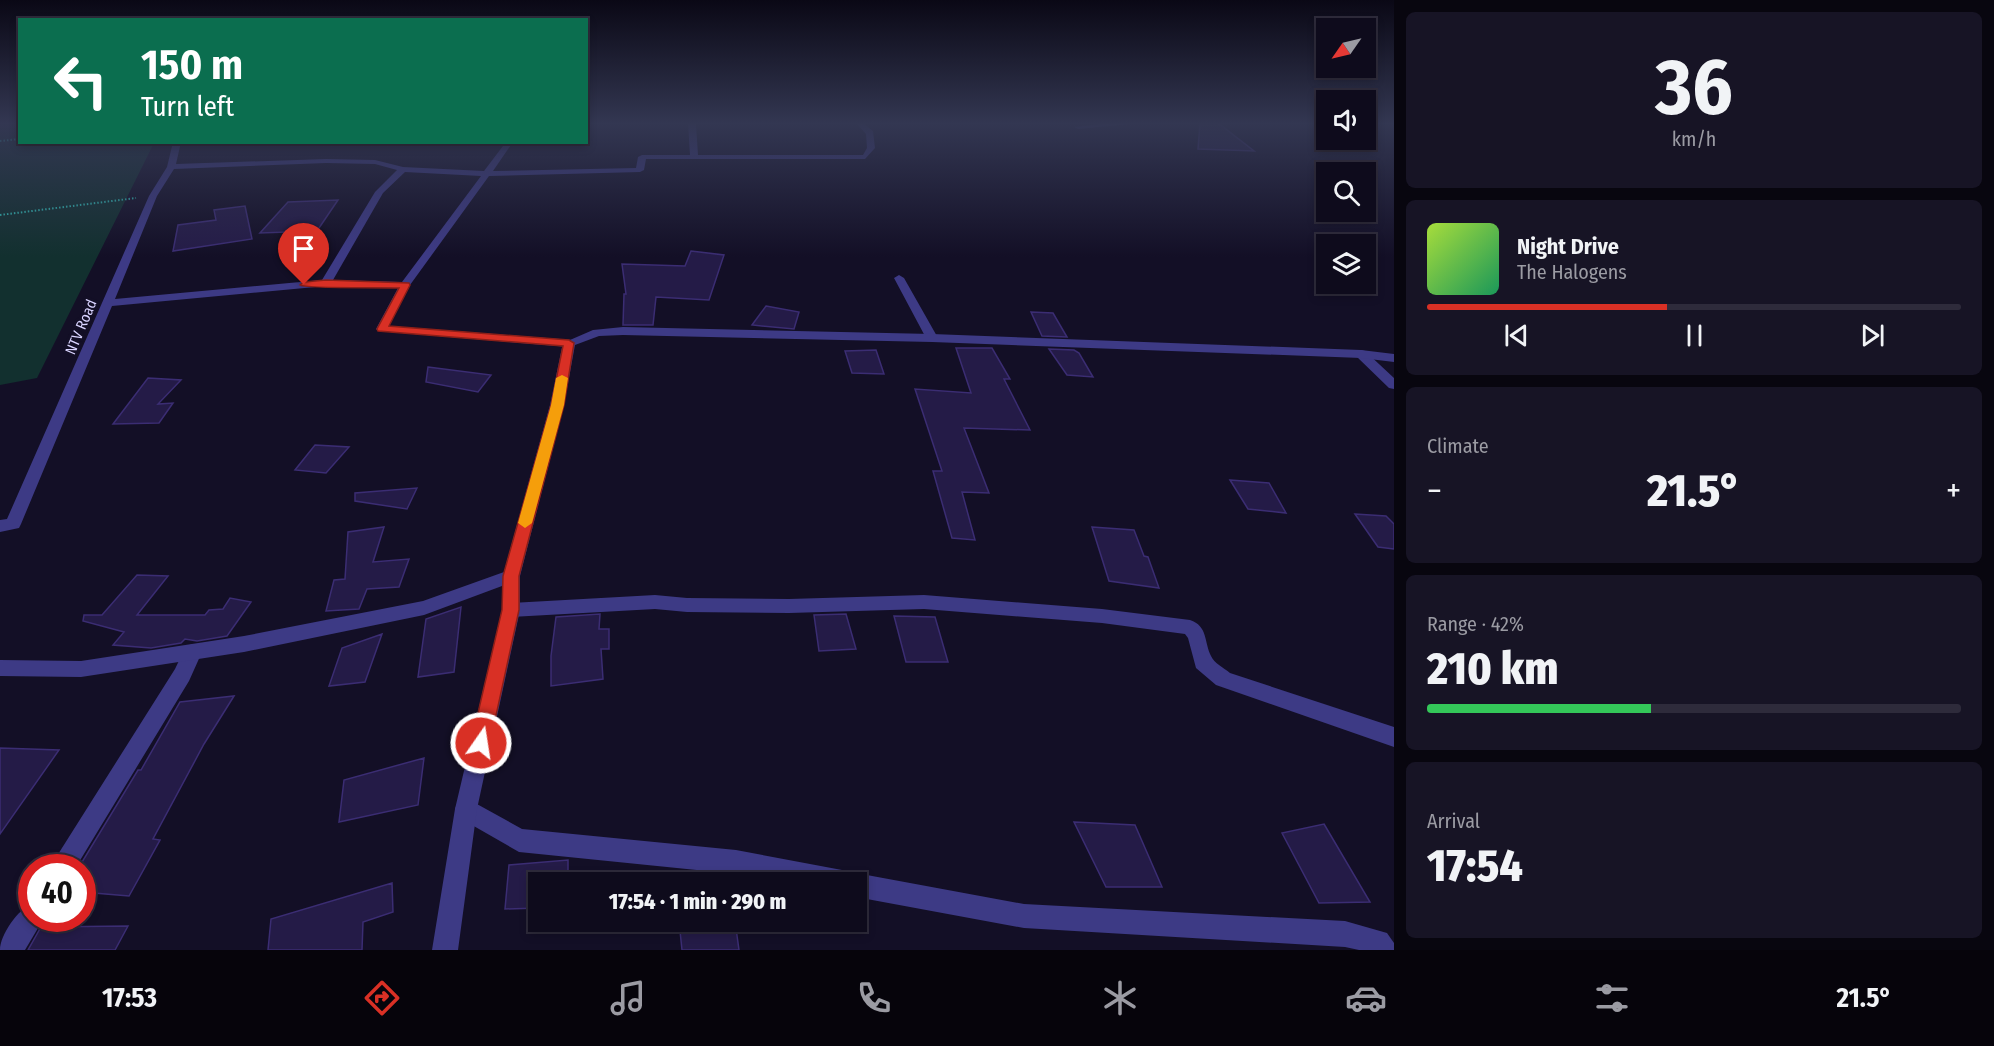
<!DOCTYPE html>
<html lang="en">
<head>
<meta charset="utf-8">
<style>
	:root { --surface:#0e0b1c; --page:#171425; --text:#f1f3f6; --muted:#9b9ba3; --line:#2e2b3b; --accent:#d93025 }
	body { margin:0; font-family:"Fira Sans Condensed",sans-serif; background:var(--page); color:var(--text); height:100vh; display:flex; flex-direction:column; font-size:22px; white-space:nowrap }
	* { box-sizing:border-box; margin:0 }
	p { font-size:20px; color:var(--muted) }
	.icon { flex:none; width:33px; height:33px; fill:none; stroke:currentColor; stroke-width:2; stroke-linecap:round; stroke-linejoin:round }
	.map { position:relative; flex:1; overflow:hidden }
	.drawer { display:flex; flex-direction:column; gap:12px; padding:12px; background:#08060f; width:600px }
	.drawer>* { flex:none }
	.hud { position:absolute; left:18px; top:18px; width:570px; height:126px; border-radius:0px; box-shadow:0 3px 9px #0003,0 0 0 2px var(--line); background:#0b6e4f; color:#fff; overflow:hidden }
	.needle { width:39px; rotate:236deg }
	.controls { position:absolute; left:1316px; top:18px; display:grid; gap:12px }
	.controls a { display:grid; place-items:center; width:60px; height:60px; border-radius:0px; background:var(--surface); box-shadow:0 3px 9px #0003,0 0 0 2px var(--line); font-size:30px }
	.speed { position:absolute; left:18px; top:854px; display:flex; gap:12px; font-size:30px; font-weight:700; text-align:center }
	.speed>* { display:grid; place-content:center; width:78px; height:78px; border-radius:50%; background:var(--surface); box-shadow:0 3px 9px #0003,0 0 0 2px var(--line); line-height:1 }
	.speed .limit { border:9px solid #d22; background:#fff; color:#111 }
	.pin { position:absolute; display:grid; place-items:center; width:51px; height:51px; color:#fff; margin:-62px -26px; border-radius:50% 50% 50% 0; rotate:-45deg; box-shadow:0 0 6px #0007 }
	.pin .icon { rotate:45deg }
	.me { position:absolute; width:66px; margin:-33px; rotate:13deg; stroke-linejoin:round; filter:drop-shadow(0 0 4px #0008) }
	.turn { display:flex; align-items:center; gap:21px; height:126px; padding:0 24px; font-size:27px }
	.turn .icon { width:78px; height:78px; stroke-width:2.5 }
	.turn b { display:block; font-size:42px; line-height:51px }
	.big { font-size:45px; font-weight:800; line-height:1.1 }
	.drawer .widget { flex:1; display:flex; flex-direction:column; justify-content:center; gap:9px; min-width:0; padding:0 21px; border-radius:9px; background:var(--page) }
	.drawer .dial { align-items:center; gap:0 }
	.dial b { font-size:78px; line-height:1 }
	.song { display:flex; align-items:center; gap:18px }
	.cover { width:72px; height:72px; border-radius:9px; background:linear-gradient(135deg,hsl(80 70% 55%),hsl(150 70% 35%)) }
	.played { height:6px; border-radius:3px; background:linear-gradient(90deg,var(--accent) 45%,var(--line) 45%) }
	.keys { display:flex; justify-content:space-around; direction:ltr }
	.heat { display:flex; justify-content:space-between; align-items:center; font-size:33px; direction:ltr }
	.charge { height:9px; border-radius:4px; background:linear-gradient(90deg,#34c759 42%,var(--line) 0) }
	.trip { position:absolute; left:528px; top:872px; width:339px; height:60px; border-radius:0px; background:var(--surface); box-shadow:0 3px 9px #0003,0 0 0 2px var(--line); font-weight:800; line-height:60px; text-align:center }
	.dock { display:flex; height:96px; justify-content:space-around; align-items:center; background:#06040b; color:var(--muted) }
	.dock .icon { width:42px; height:42px }
	.dock .active { color:var(--accent) }
	.dock b { font-size:27px; color:var(--text) }
	main { display:flex; flex:1; min-height:0 }
	.map>svg:first-child { display:block }
	.green { fill:#12302f }
	.building { fill:#241b47; stroke:#3b2d73; stroke-width:1.5 }
	.lines { fill:none; stroke-linecap:round; stroke-linejoin:round }
	.path { stroke:#2fb8b0; stroke-width:2; stroke-dasharray:1.5 2; stroke-linecap:butt }
	.minor { fill:#3d3a85; fill-rule:evenodd }
	.tertiary { fill:#3d3a85; fill-rule:evenodd }
	.route { fill:#d93025; stroke:#8d1f18; stroke-width:1.5 }
	.slow { fill:#f59e0b }
	.labels { text-anchor:middle; dominant-baseline:central; stroke-width:6; stroke-linejoin:round; paint-order:stroke }
	.far-street-label { font-size:15px; fill:#d9d4ff; stroke:#130f26 }
</style>
</head>
<body>
<main>
<div class="map">
<svg width="1394" height="950" viewBox="0 0 1394 950">
	<rect width="100%" height="100%" fill="#130f26"/>
	<path class="green" d="M0 124H19L20 142 154 143 37 378 0 385Z"/>
	<path class="building" d="M1200 123H1218L1254 151 1198 149Z
		M338 200 317 231 260 233 288 202Z
		M245 206 252 239 173 251 178 225 216 220 214 210Z
		M691 251 724 255 709 300 656 297 653 325H623L624 294H626L622 264 685 266Z
		M766 306 799 312 794 329 752 325Z
		M1031 312 1053 313 1067 337 1042 336Z
		M956 348H992L1010 379H1004L1030 430 964 428 989 493 962 492 975 540 952 538 933 471H942L915 389 971 393Z
		M1049 349 1074 350 1079 353 1093 377 1067 375Z
		M876 350 884 374 852 373 845 351Z
		M428 367 491 375 478 392 426 382Z
		M148 378 181 380 158 404 173 403 159 423 113 424Z
		M315 445 349 447 326 473 295 470Z
		M1230 480 1269 483 1286 513 1248 509Z
		M417 488 407 509 355 501V493Z
		M1355 514 1386 516 1394 524V549L1378 547Z
		M384 527 373 562 409 559 399 587 367 589 359 609 326 611 334 580 345 579 348 532Z
		M1092 527 1134 530 1144 556 1148 557 1159 588 1109 581Z
		M137 575 168 576 137 615H205L209 610 223 609 230 598 251 602 227 636 197 641 185 639 181 643 151 648 113 645 124 632 83 621 84 615H102Z
		M461 607 454 672 418 677 426 619Z
		M600 614 599 629H609V649H601L603 679 551 686V656L556 617Z
		M846 614 856 649 819 651 814 615Z
		M894 616 935 617 948 662H906Z
		M382 634 365 682 329 686 342 648Z
		M234 696 204 744 153 839 160 840 129 896 82 892V867H79L138 770H141L180 702Z
		M0 748 59 750 0 834Z
		M424 758 418 805 339 822 344 780Z
		M1074 822 1135 825 1162 887H1106Z
		M1324 824 1370 902 1319 903 1282 833Z
		M568 860V882H538V908L505 909 509 865Z
		M392 883 393 912 363 922 362 950H268L271 919Z
		M679 921H735L739 950H682Z
		M128 926 115 950H28L41 927Z"/>
	<g class="lines">
		<path class="path" d="M0 141 20 139
			M0 215 136 198"/>
		<path class="minor" d="M688 124H696L698 155H863L867 148 866 134 857 124H864L873 131 875 148 865 159H646L644 170 640 172 489 176 410 285 389 326 573 340V346L569 347 378 331 376 329 398 288 326 286 112 306 21 524 19 528 0 532V520L7 519 149 196 167 167 173 142H181L176 164 326 159 375 160 403 167 484 171 506 142H513L493 171 636 168 638 157 642 155H690ZM326 163 375 164 397 170 375 192 322 280 115 299 157 196 174 169ZM405 172 481 176 402 282 333 280 383 193Z
			M1100 124H1130L1078 129 1074 127Z
			M899 275 904 278 938 338 936 341H928L926 338 894 278Z
			M1361 350 1365 351 1394 378V389L1389 388 1357 357V351Z
			M655 595 687 598 789 599 924 595 1102 609 1190 620C1208 626 1204 642 1211 656 1214 663 1224 668 1230 673L1394 727V747L1216 685 1196 668 1188 638 1185 634 1102 623 924 609 789 613 687 612 655 609 511 617 505 615 502 610 505 605 511 603Z
			M193 644 200 646 202 652 189 681 76 867H50L175 669 186 646Z
			M466 798 522 829 736 850 842 870 851 875 856 873 1024 904 1345 921 1387 933 1394 943V950H1359L1345 947 1024 928 856 897V882H779L736 874 519 852 458 817 455 809 458 801Z
			M32 904V918H44L25 950H0C0 935 18 909 32 904Z"/>
		<path class="tertiary" d="M623 327 932 334 1361 350 1394 354V362L1361 358 932 342 623 335 599 336 575 345 564 405 520 576V610L477 809 458 950H432L455 809 502 610V586L424 615 244 652 81 677 0 676V660L81 661 244 636 423 601 504 572 550 405 563 343 593 330Z"/>
	</g>
	<linearGradient id="sky" x2="0" y2="1"><stop stop-color="#0a0815"/><stop offset="0.48" stop-color="#333752"/><stop offset="1" stop-color="#333752" stop-opacity="0"/></linearGradient>
	<rect width="1394" height="257" fill="url(#sky)"/>
	<path class="route" d="M326 280 409 283 410 285 389 326 569 340 574 343 564 405 519 576V610L490 743 487 749 481 751 474 749 471 743 502 610 503 576 551 405 563 346 378 331 377 329 399 288C385 287 305 289 300 285L304 282Z"/>
	<path class="slow" d="M562 375 568 378 564 405 532 523 525 528 518 523 551 405 556 378Z"/>
	<g class="labels">
		<g class="far-street-label">
			<text transform="translate(81 327) rotate(-67)">NTV Road</text>
		</g>
	</g>
</svg>
<div class="controls">
<a><svg class="needle" viewBox="-14 -14 28 28"><path d="M0-13l5 13h-10z" fill="#e53935"/><path d="M0 13l5-13h-10z" fill="#9b9ba3"/></svg></a>
<a><svg class="icon" aria-label="sound" viewBox="0 0 24 24"><path d="M4 9h4l5-4v14l-5-4H4zM17 9q2 3 0 6"/></svg></a>
<a><svg class="icon" aria-label="search" viewBox="0 0 24 24"><circle cx="10" cy="10" r="6"/><path d="M15 15l6 6"/></svg></a>
<a><svg class="icon" aria-label="layers" viewBox="0 0 24 24"><path d="M12 4l9 5-9 5-9-5zM3 14l9 5 9-5"/></svg></a>
</div>
<div class="speed"><div class="limit">40</div></div>
<div class="pin" style="left:304px;top:285px;background:#d93025"><svg class="icon" aria-label="arrive" viewBox="0 0 24 24"><path d="M6 21V4h12l-3 4 3 4H6"/></svg></div>
<svg class="me" style="left:481px;top:743px" viewBox="-20 -20 40 40"><circle r="17" fill="#d93025" stroke="#fff" stroke-width="3"/><path d="M0-11L8 9 0 5-8 9z" fill="#fff"/></svg>
<div class="trip">17:54 · 1 min · 290 m</div>
<div class="hud">
<div class="turn"><svg class="icon" aria-label="left" viewBox="0 0 24 24"><path d="M17 20v-9H6M10 6l-5 5 5 5"/></svg><div><b>150 m</b>Turn left</div></div>
</div>
</div>
<section class="drawer">
<div class="widget dial"><b>36</b><p>km/h</p></div>
<div class="widget">
<div class="song"><i class="cover"></i><div><b>Night Drive</b><p>The Halogens</p></div></div>
<div class="played"></div>
<div class="keys"><svg class="icon" aria-label="previous" viewBox="0 0 24 24"><path d="M18 5L8 12l10 7zM5 5v14"/></svg><svg class="icon" aria-label="pause" viewBox="0 0 24 24"><path d="M8 5v14M16 5v14"/></svg><svg class="icon" aria-label="next" viewBox="0 0 24 24"><path d="M6 5l10 7-10 7zM19 5v14"/></svg></div>
</div>
<div class="widget"><p>Climate</p>
<div class="heat"><a>−</a><b class="big">21.5°</b><a>+</a></div>
</div>
<div class="widget"><p>Range · 42%</p><b class="big">210 km</b><div class="charge"></div></div>
<div class="widget"><p>Arrival</p><b class="big">17:54</b></div>
</section>
</main>
<nav class="dock">
<b>17:53</b>
<svg class="icon active" aria-label="directions" viewBox="0 0 24 24"><path d="M12 3l9 9-9 9-9-9zM9 14v-3h6M13 9l2 2-2 2"/></svg>
<svg class="icon" aria-label="music" viewBox="0 0 24 24"><path d="M9 18V5l10-2v13"/><circle cx="6" cy="18" r="3"/><circle cx="16" cy="16" r="3"/></svg>
<svg class="icon" aria-label="phone" viewBox="0 0 24 24"><path d="M5 4h4l2 5-3 2q2 4 5 5l2-3 5 2v4C11 20 4 13 5 4z"/></svg>
<svg class="icon" aria-label="climate" viewBox="0 0 24 24"><path d="M12 3v18M4 7l16 10M4 17L20 7"/></svg>
<svg class="icon" aria-label="car" viewBox="0 0 24 24"><path d="M5 17H2v-5l4-1 3-4h7l3 4 3 1v5h-3M9 17h6M6 11h13"/><circle cx="7" cy="17" r="2"/><circle cx="17" cy="17" r="2"/></svg>
<svg class="icon" aria-label="filters" viewBox="0 0 24 24"><path d="M4 7h16M4 17h16"/><circle cx="9" cy="7" r="2"/><circle cx="15" cy="17" r="2"/></svg>
<b>21.5°</b>
</nav>
</body>
</html>
